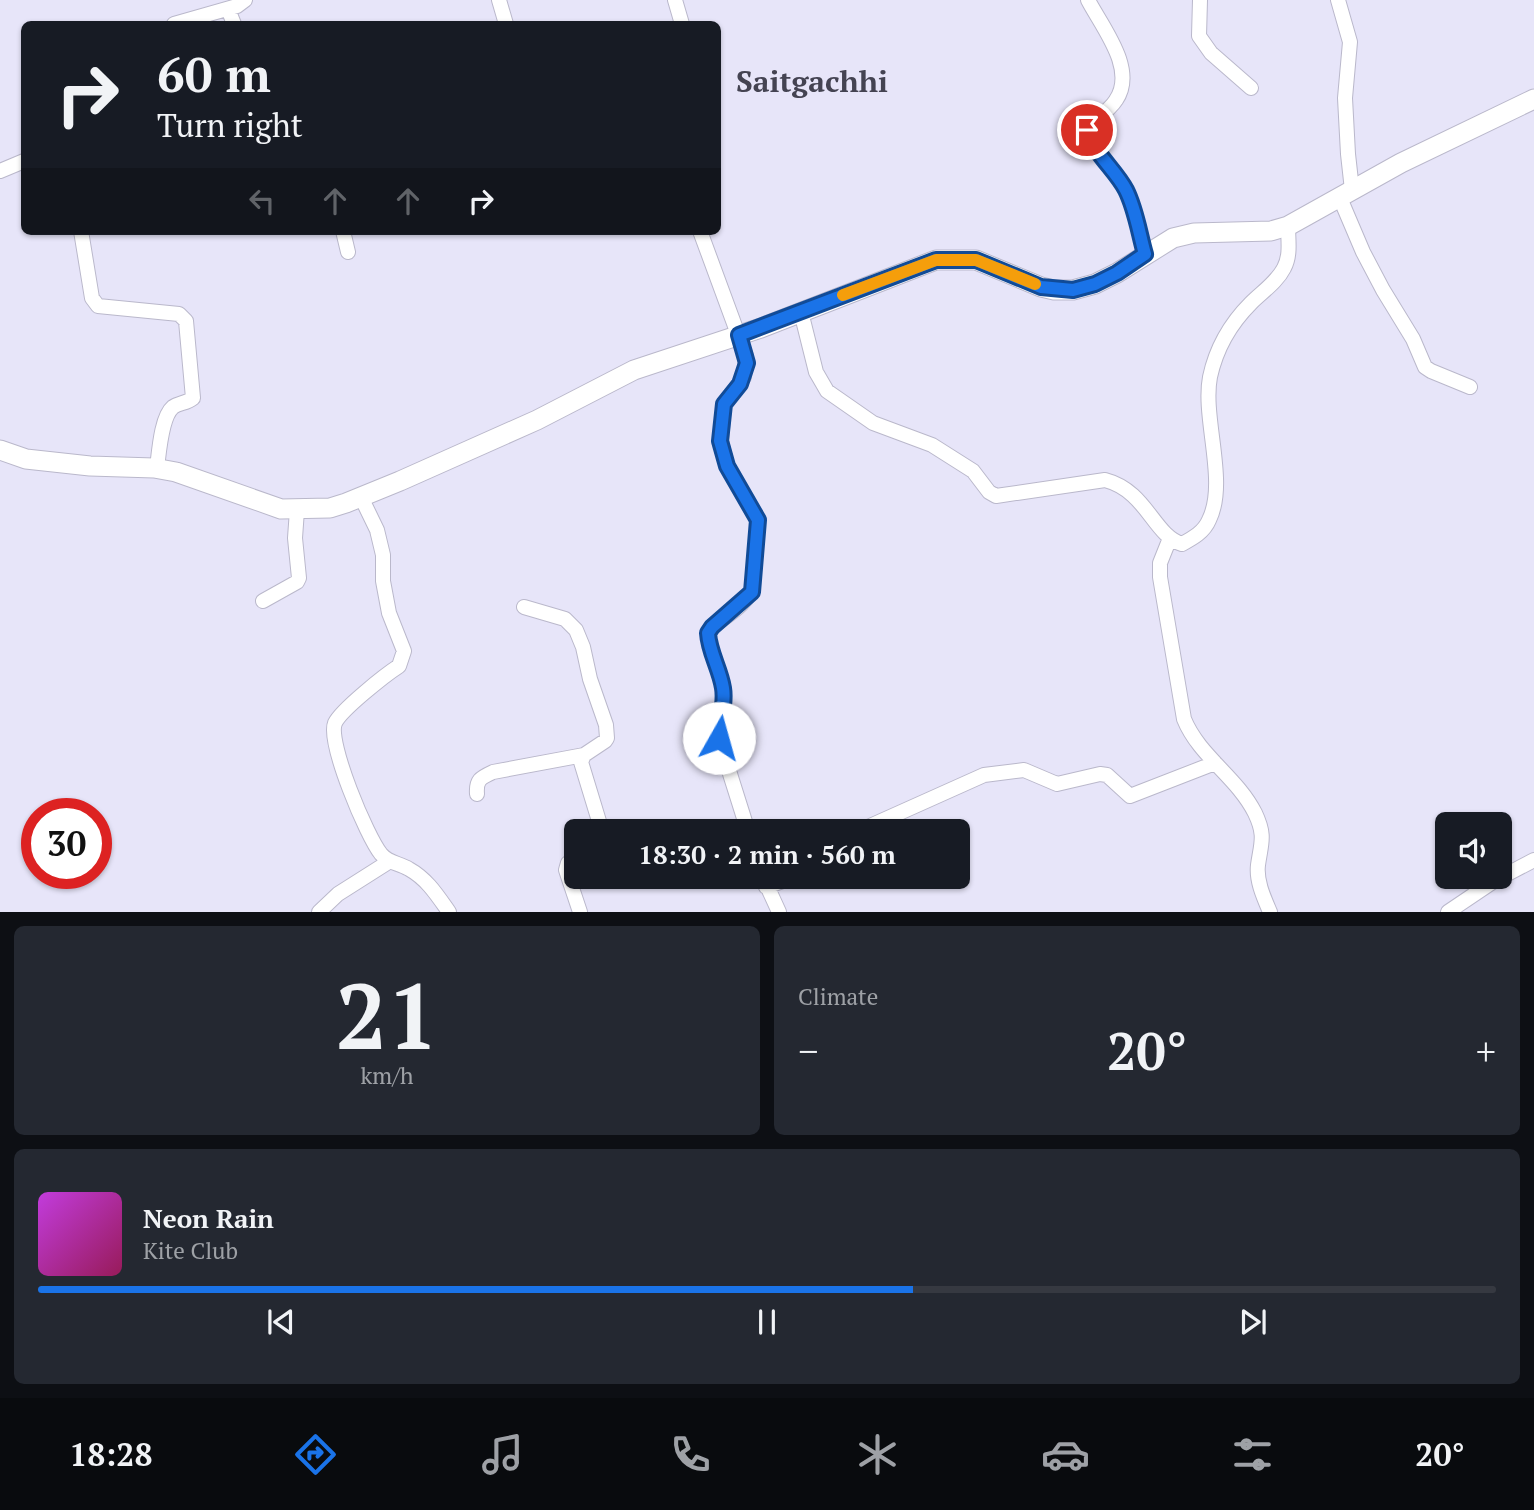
<!DOCTYPE html>
<html lang="en">
<head>
<meta charset="utf-8">
<style>
	:root { --surface:#171b24; --page:#242831; --text:#f1f3f6; --muted:#9ea1a6; --line:#363941; --accent:#1a73e8 }
	body { margin:0; font-family:"PT Serif",serif; background:var(--page); color:var(--text); height:100vh; display:flex; flex-direction:column; font-size:26px; white-space:nowrap }
	* { box-sizing:border-box; margin:0 }
	p { font-size:23px; color:var(--muted) }
	.icon { flex:none; width:38px; height:38px; fill:none; stroke:currentColor; stroke-width:2; stroke-linecap:round; stroke-linejoin:round }
	.map { position:relative; height:912px; overflow:hidden }
	.details { display:flex; flex-direction:column; gap:14px; padding:14px; background:#0d0f14; flex:1 }
	.details>* { flex:none }
	.hud { position:absolute; left:21px; top:21px; width:700px; height:214px; border-radius:10px; box-shadow:0 2px 5px #0004; background:#171b24; color:var(--text); overflow:hidden }
	.buttons { position:absolute; left:1435px; top:812px; display:grid; gap:14px }
	.buttons a { display:grid; place-items:center; width:77px; height:77px; border-radius:10px; background:var(--surface); box-shadow:0 2px 5px #0004; font-size:35px }
	.speed { position:absolute; left:21px; top:798px; display:flex; gap:14px; font-size:35px; font-weight:700; text-align:center }
	.speed>* { display:grid; place-content:center; width:91px; height:91px; border-radius:50%; background:var(--surface); box-shadow:0 2px 5px #0004; line-height:1 }
	.speed .limit { border:10px solid #d22; background:#fff; color:#111 }
	.pin { position:absolute; display:grid; place-items:center; width:60px; height:60px; color:#fff; margin:-30px; border:4px solid #fff; border-radius:50%; box-shadow:0 2px 7px #0007 }
	.me { position:absolute; width:77px; margin:-38px; rotate:7deg; stroke-linejoin:round; filter:drop-shadow(0 0 5px #0008) }
	.turn { display:flex; align-items:center; gap:24px; height:147px; padding:0 21px; font-size:32px }
	.turn .icon { width:91px; height:91px; stroke-width:2.5 }
	.turn b { display:block; font-size:49px; line-height:60px }
	.lanes { display:flex; align-items:center; height:66px; padding:0 21px; background:#0003; justify-content:center; gap:35px; direction:ltr }
	.lanes .off { opacity:.35 }
	.big { font-size:52px; font-weight:800; line-height:1.1 }
	.details .card { flex:1; display:flex; flex-direction:column; justify-content:center; gap:10px; min-width:0; padding:0 24px; border-radius:10px; background:var(--page) }
	.details .dial { align-items:center; gap:0 }
	.dial b { font-size:91px; line-height:1 }
	.song { display:flex; align-items:center; gap:21px }
	.cover { width:84px; height:84px; border-radius:10px; background:linear-gradient(135deg,hsl(290 70% 55%),hsl(330 70% 35%)) }
	.played { height:7px; border-radius:4px; background:linear-gradient(90deg,var(--accent) 60%,var(--line) 60%) }
	.keys { display:flex; justify-content:space-around; direction:ltr }
	.heat { display:flex; justify-content:space-between; align-items:center; font-size:38px; direction:ltr }
	.details .tiles { flex:1; display:grid; gap:14px; grid-template-columns:1fr 1fr }
	.card:last-child { grid-column:span 2 }
	.trip { position:absolute; left:564px; top:819px; width:406px; height:70px; border-radius:10px; background:var(--surface); box-shadow:0 2px 5px #0004; font-weight:800; line-height:70px; text-align:center }
	.tabs { display:flex; height:112px; justify-content:space-around; align-items:center; background:#090b0e; color:var(--muted) }
	.tabs .icon { width:49px; height:49px }
	.tabs .selected { color:var(--accent) }
	.tabs b { font-size:32px; color:var(--text) }
	.map>svg:first-child { display:block }
	.lines { fill:none; stroke-linecap:round; stroke-linejoin:round }
	.street-casing { stroke:#bab8cb; stroke-width:16 }
	.secondary-casing { stroke:#bab8cb; stroke-width:21 }
	.street { stroke:#fff; stroke-width:14 }
	.secondary { stroke:#fff; stroke-width:19 }
	.route-casing { stroke:#114b97; stroke-width:18 }
	.route { stroke:#1a73e8; stroke-width:12 }
	.slow { stroke:#f59e0b; stroke-width:12 }
	.labels { text-anchor:middle; dominant-baseline:central; stroke-width:5; stroke-linejoin:round; paint-order:stroke }
	.district-label { font-size:30px; font-weight:bold; fill:#444352; stroke:#e7e5f9 }
</style>
</head>
<body>
<div class="map">
<svg width="1534" height="912" viewBox="0 0 1534 912">
	<rect width="100%" height="100%" fill="#e7e5f9"/>
	<g class="lines">
		<g class="street-casing">
			<path id="street" d="M499 0 506 24
				M675 0 682 24
				M1088 0C1102 27 1137 69 1116 100 1110 110 1097 118 1088 126L1087 130C1095 154 1115 169 1126 190 1136 210 1139 233 1145 254
				M1200 0 1199 36 1211 53 1251 88
				M1338 0 1350 42 1345 98 1348 154 1352 190
				M228 9 234 24
				M174 24 237 6 245 0
				M0 171 24 161
				M1340 198 1363 252 1383 290 1413 339 1425 367 1431 371 1470 387
				M81 231 92 298 98 306 179 314 186 321 193 398C187 403 179 403 173 407 161 417 159 453 157 468
				M343 231 348 252
				M700 231 746 356 744 377 724 404 721 441 727 466 758 520 753 585C750 603 726 616 712 627L708 633C709 652 720 669 723 688 726 705 719 721 719 739L748 831
				M801 312 816 372 827 391 873 423 932 445 973 471 989 492 996 496 1105 480C1147 491 1153 535 1182 544 1193 538 1204 532 1209 520 1228 482 1202 418 1210 377 1216 349 1231 323 1251 303 1262 292 1277 282 1284 268 1291 255 1288 240 1288 226
				M361 497 377 530 383 555V581L389 613 404 651 399 666C385 675 341 710 335 723 327 742 367 837 381 854 388 863 399 863 409 869 427 879 437 895 449 912
				M1170 538 1160 563V577L1184 719C1199 756 1237 777 1255 813 1266 836 1261 843 1258 865 1256 881 1264 898 1270 912
				M263 601 297 582 299 578 295 538 297 510
				M524 607 565 619 576 630 583 647 590 679 606 725 607 738 605 741 584 755 581 762 602 831
				M477 794C476 780 480 778 493 772L584 755
				M859 831 984 775 1024 770 1057 784 1100 774 1107 775 1130 796 1215 763
				M576 858 568 863 566 870 580 912
				M763 877 779 912
				M766 887 794 877
				M319 912 338 894 390 861
				M1448 912 1494 881 1534 860"/>
		</g>
		<g class="secondary-casing">
			<path id="secondary" d="M0 450 26 459 90 466 154 468 176 472 281 509 330 508 346 503 400 481 537 420 634 370 761 328 936 260H976L1041 287 1054 290H1073L1095 284 1117 273 1173 238 1194 233 1271 231 1288 226 1401 163 1534 99"/>
		</g>
		<use href="#street" class="street"/>
		<use href="#secondary" class="secondary"/>
	</g>
	<g class="lines">
		<g class="route-casing">
			<path id="route" d="M719 738C719 721 726 705 723 688 720 669 709 652 708 633L712 627 752 592 758 520 727 466 720 441 724 404 740 384 747 363 739 335 936 260H976L1041 287 1073 290 1095 284 1117 273 1145 254C1139 233 1136 210 1126 190 1115 169 1094 154 1087 130"/>
		</g>
		<use href="#route" class="route"/>
		<path class="slow" d="M843 295 936 260H976L1035 284"/>
	</g>
	<g class="labels">
		<g class="district-label">
			<text x="812" y="81">Saitgachhi</text>
		</g>
	</g>
</svg>
<div class="buttons">
<a><svg class="icon" aria-label="sound" viewBox="0 0 24 24"><path d="M4 9h4l5-4v14l-5-4H4zM17 9q2 3 0 6"/></svg></a>
</div>
<div class="speed"><div class="limit">30</div></div>
<div class="pin" style="left:1087px;top:130px;background:#d93025"><svg class="icon" aria-label="arrive" viewBox="0 0 24 24"><path d="M6 21V4h12l-3 4 3 4H6"/></svg></div>
<svg class="me" style="left:719px;top:738px" viewBox="-20 -20 40 40"><circle r="19" fill="#fff"/><path d="M0-13L10 11 0 6-10 11z" fill="#1a73e8"/></svg>
<div class="trip">18:30 · 2 min · 560 m</div>
<div class="hud">
<div class="turn"><svg class="icon" aria-label="right" viewBox="0 0 24 24"><path d="M7 20v-9h11M14 6l5 5-5 5"/></svg><div><b>60 m</b>Turn right</div></div>
<div class="lanes"><svg class="icon off" aria-label="left" viewBox="0 0 24 24"><path d="M17 20v-9H6M10 6l-5 5 5 5"/></svg><svg class="icon off" aria-label="ahead" viewBox="0 0 24 24"><path d="M12 20V5M6 11l6-6 6 6"/></svg><svg class="icon off" aria-label="ahead" viewBox="0 0 24 24"><path d="M12 20V5M6 11l6-6 6 6"/></svg><svg class="icon" aria-label="right" viewBox="0 0 24 24"><path d="M7 20v-9h11M14 6l5 5-5 5"/></svg></div>
</div>
</div>
<section class="details">
<div class="tiles">
<div class="card dial"><b>21</b><p>km/h</p></div>
<div class="card"><p>Climate</p>
<div class="heat"><a>−</a><b class="big">20°</b><a>+</a></div>
</div>
<div class="card">
<div class="song"><i class="cover"></i><div><b>Neon Rain</b><p>Kite Club</p></div></div>
<div class="played"></div>
<div class="keys"><svg class="icon" aria-label="previous" viewBox="0 0 24 24"><path d="M18 5L8 12l10 7zM5 5v14"/></svg><svg class="icon" aria-label="pause" viewBox="0 0 24 24"><path d="M8 5v14M16 5v14"/></svg><svg class="icon" aria-label="next" viewBox="0 0 24 24"><path d="M6 5l10 7-10 7zM19 5v14"/></svg></div>
</div>
</div>
</section>
<nav class="tabs">
<b>18:28</b>
<svg class="icon selected" aria-label="directions" viewBox="0 0 24 24"><path d="M12 3l9 9-9 9-9-9zM9 14v-3h6M13 9l2 2-2 2"/></svg>
<svg class="icon" aria-label="music" viewBox="0 0 24 24"><path d="M9 18V5l10-2v13"/><circle cx="6" cy="18" r="3"/><circle cx="16" cy="16" r="3"/></svg>
<svg class="icon" aria-label="phone" viewBox="0 0 24 24"><path d="M5 4h4l2 5-3 2q2 4 5 5l2-3 5 2v4C11 20 4 13 5 4z"/></svg>
<svg class="icon" aria-label="climate" viewBox="0 0 24 24"><path d="M12 3v18M4 7l16 10M4 17L20 7"/></svg>
<svg class="icon" aria-label="car" viewBox="0 0 24 24"><path d="M5 17H2v-5l4-1 3-4h7l3 4 3 1v5h-3M9 17h6M6 11h13"/><circle cx="7" cy="17" r="2"/><circle cx="17" cy="17" r="2"/></svg>
<svg class="icon" aria-label="filters" viewBox="0 0 24 24"><path d="M4 7h16M4 17h16"/><circle cx="9" cy="7" r="2"/><circle cx="15" cy="17" r="2"/></svg>
<b>20°</b>
</nav>
</body>
</html>
